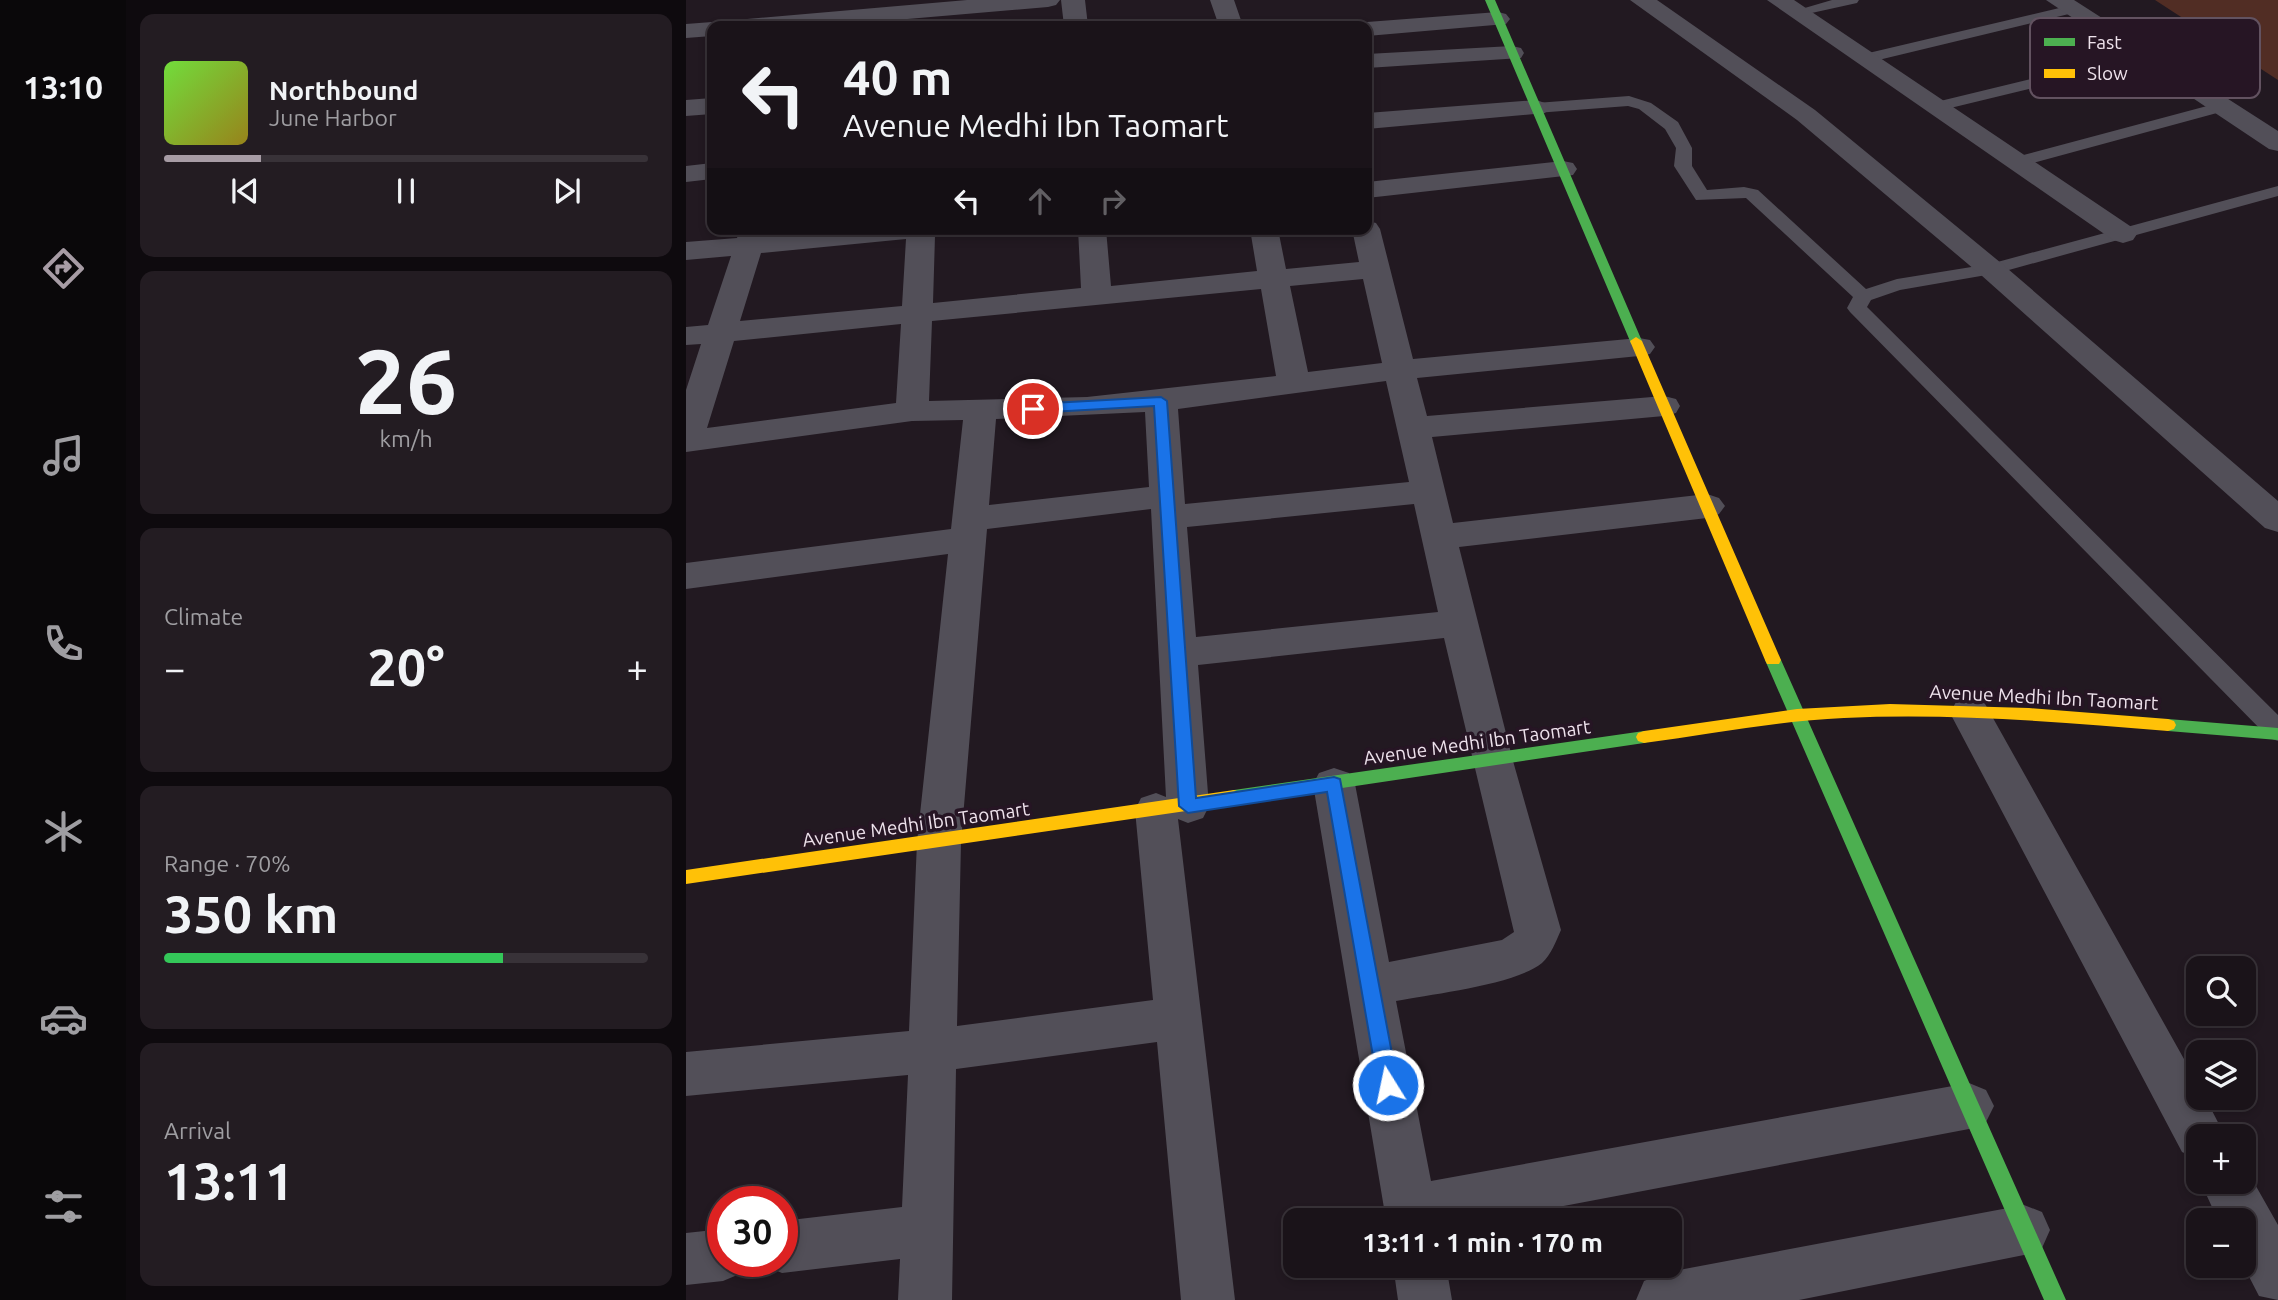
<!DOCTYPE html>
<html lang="en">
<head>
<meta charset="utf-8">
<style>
	:root { --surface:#1a1319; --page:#231c22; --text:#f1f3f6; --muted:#9f9ea2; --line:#383238; --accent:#a79ca5 }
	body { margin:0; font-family:Ubuntu,sans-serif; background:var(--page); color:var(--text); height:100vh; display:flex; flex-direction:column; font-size:26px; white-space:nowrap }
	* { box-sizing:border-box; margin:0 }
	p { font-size:23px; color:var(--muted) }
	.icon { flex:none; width:38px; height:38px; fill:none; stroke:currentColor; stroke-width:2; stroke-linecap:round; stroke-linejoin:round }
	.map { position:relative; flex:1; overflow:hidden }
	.details { display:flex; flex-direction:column; gap:14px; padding:14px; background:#0e0a0e; width:560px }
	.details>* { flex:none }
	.hud { position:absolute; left:21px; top:21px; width:665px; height:214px; border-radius:14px; box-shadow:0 4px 10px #0003,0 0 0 2px var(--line); background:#1a1319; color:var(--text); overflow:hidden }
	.controls { position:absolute; left:1500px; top:956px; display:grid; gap:14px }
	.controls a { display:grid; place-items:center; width:70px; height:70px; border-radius:14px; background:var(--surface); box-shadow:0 4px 10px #0003,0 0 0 2px var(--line); font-size:35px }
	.speed { position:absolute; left:21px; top:1186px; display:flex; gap:14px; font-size:35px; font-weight:700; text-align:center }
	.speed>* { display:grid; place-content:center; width:91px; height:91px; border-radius:50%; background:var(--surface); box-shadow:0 4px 10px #0003,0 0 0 2px var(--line); line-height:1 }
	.speed .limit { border:10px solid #d22; background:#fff; color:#111 }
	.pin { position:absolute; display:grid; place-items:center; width:60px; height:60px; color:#fff; margin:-30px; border:4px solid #fff; border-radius:50%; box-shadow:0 2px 7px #0007 }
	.me { position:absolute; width:77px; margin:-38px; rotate:350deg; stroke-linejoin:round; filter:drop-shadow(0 0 5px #0008) }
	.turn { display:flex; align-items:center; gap:24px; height:147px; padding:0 21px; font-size:32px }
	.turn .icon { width:91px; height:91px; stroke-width:2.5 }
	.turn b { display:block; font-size:49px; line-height:60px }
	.lanes { display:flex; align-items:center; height:66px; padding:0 21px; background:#0003; justify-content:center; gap:35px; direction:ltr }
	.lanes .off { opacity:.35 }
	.big { font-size:52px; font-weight:600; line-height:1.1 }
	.details .card { flex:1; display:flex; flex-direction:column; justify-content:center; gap:10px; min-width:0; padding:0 24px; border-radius:14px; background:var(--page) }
	.details .dial { align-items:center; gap:0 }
	.dial b { font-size:91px; line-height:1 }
	.song { display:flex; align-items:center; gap:21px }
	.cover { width:84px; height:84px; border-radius:10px; background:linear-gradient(135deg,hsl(100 70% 55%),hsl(50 70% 35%)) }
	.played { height:7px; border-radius:4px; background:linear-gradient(90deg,var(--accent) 20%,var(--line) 20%) }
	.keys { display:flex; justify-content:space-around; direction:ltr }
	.heat { display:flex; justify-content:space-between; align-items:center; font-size:38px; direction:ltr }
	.charge { height:10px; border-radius:5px; background:linear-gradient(90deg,#34c759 70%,var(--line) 0) }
	.trip { position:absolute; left:597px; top:1208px; width:399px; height:70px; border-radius:14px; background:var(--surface); box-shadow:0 4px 10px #0003,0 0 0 2px var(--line); font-weight:600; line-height:70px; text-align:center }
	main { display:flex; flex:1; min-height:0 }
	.dock { display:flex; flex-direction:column; width:126px; justify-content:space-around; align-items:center; background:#0a080a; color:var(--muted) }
	.dock .icon { width:49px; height:49px }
	.dock .active { color:var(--accent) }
	.dock b { font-size:32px; color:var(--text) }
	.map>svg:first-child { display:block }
	.green { fill:#512d24 }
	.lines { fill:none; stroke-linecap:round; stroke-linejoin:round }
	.lane { fill:#524f58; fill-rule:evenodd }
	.street { fill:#524f58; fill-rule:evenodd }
	.fast { fill:#4caf50; fill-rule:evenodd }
	.slow { fill:#ffc107; fill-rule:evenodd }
	.route { fill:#1a73e8; stroke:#114b97; stroke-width:2 }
	.labels { text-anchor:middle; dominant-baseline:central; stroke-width:7; stroke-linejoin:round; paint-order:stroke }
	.street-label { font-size:19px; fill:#eee2ec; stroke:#261524 }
	.key { fill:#261524; stroke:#625260; stroke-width:2 }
	.key-label { font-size:19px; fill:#eee2ec }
</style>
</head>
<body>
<main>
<nav class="dock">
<b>13:10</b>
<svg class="icon active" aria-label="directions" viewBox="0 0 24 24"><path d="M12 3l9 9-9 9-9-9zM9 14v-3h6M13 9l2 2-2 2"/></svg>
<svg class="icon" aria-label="music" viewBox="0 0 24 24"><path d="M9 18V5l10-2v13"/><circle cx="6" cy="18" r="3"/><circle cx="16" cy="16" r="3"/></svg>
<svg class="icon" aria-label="phone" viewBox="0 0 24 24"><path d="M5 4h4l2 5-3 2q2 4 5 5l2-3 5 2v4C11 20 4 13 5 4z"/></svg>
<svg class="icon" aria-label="climate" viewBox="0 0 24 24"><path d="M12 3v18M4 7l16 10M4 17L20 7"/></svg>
<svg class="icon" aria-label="car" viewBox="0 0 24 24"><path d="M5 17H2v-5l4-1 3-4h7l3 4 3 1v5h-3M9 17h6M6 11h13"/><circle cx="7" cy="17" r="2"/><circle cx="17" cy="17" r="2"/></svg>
<svg class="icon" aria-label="filters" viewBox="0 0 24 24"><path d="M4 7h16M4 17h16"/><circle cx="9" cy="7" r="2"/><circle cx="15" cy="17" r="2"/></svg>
</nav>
<section class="details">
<div class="card">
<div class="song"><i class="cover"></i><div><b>Northbound</b><p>June Harbor</p></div></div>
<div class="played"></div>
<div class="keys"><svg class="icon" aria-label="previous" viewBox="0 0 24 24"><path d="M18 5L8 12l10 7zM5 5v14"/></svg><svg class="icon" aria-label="pause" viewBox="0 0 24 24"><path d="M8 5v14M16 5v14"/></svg><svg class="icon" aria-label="next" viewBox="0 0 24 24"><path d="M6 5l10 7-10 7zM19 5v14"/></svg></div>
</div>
<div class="card dial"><b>26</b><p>km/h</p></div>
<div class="card"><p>Climate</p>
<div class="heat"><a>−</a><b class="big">20°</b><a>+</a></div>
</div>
<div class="card"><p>Range · 70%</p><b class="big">350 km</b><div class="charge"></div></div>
<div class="card"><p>Arrival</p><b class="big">13:11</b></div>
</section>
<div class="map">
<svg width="1592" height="1300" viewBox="0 0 1592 1300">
	<rect width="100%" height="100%" fill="#221921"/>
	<path class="green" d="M1469 0H1592V80Z"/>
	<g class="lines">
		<path class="lane" d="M1146 0H1173L1171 3 1112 16 1105 12Z
			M1386 5 1391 6V12L1180 63 1172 58 1174 55Z
			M1457 52 1463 54V60L1252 111 1244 106 1246 103Z
			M943 96 965 103 992 122 1006 148V166L1021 190 1058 187 1072 190 1180 289 1211 279 1304 264 1592 186V196L1312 273 1214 290 1185 300 1181 307 1592 715V741L1583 738 1164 312 1161 308 1167 297 1060 198 1010 200 988 166 990 148 979 129 953 109 942 106 850 113 842 108 850 103Z
			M1536 102 1542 104V110L1332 167 1323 162 1326 158Z"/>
		<path class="street" d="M281 0H374L370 5 362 7 140 26H49L53 21 61 19Z
			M375 0H399L402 26H378Z
			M524 0H548L557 26H533Z
			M944 0H971L1129 110 1315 263 1592 501V532L1579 528 1295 275 1111 120Z
			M1081 0H1108L1447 228 1451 234 1447 240 1437 243 1427 240Z
			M1360 0H1388L1592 131V151L1583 149Z
			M812 12 820 14 824 19 820 24 681 36V26H671L681 22Z
			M26 22 36 26H26V36L0 38V24Z
			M826 46 835 48 838 53 835 58 681 68V54Z
			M26 98V114L0 116V100Z
			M850 100 859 103 863 108 859 113 681 129V113Z
			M877 161 887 163 891 169 887 175 681 198V182Z
			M26 163V179L0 182V166Z
			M681 221 690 223 694 229 727 359 953 338 964 340 969 347 964 354 953 356 731 378 741 416 978 396 990 399 994 406 990 413 978 416 746 437 767 523 1021 494 1033 498 1039 506 1033 514 1021 518 773 547 827 761 875 930C870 941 865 955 856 963 829 985 746 994 710 1001L745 1181 1283 1083 1300 1090 1308 1106 1300 1122 1283 1129 804 1220H700L627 784 633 773 648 768 663 773 669 784 703 962 816 940 828 932 758 638 512 665 523 806 517 818 502 823 492 819 549 1300H495L471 1042 270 1069 266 1300H212L214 1259 96 1273 77 1265 76 1262H96V1221L216 1207 222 1075 0 1096V1052L223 1031 231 842 262 554 0 589V563L265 529 277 420 226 421 0 452V390L15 344 0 345V327L22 325 45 256 0 260V242L51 238 54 229H82L80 235 144 229H255L249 236 247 303 395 288 392 229H420L425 286 571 271 564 229H592L600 269 673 262 666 229H681ZM220 239 216 306 54 321 75 253ZM677 279 696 363 622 372 604 286ZM575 289 590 376 401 397 243 401 246 321ZM215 324 210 403 21 428 48 341ZM700 381 723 482 499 504 492 409ZM459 412 463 487 303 505 310 419ZM728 504 752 612 510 637 501 527ZM465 509 480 797 470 793 455 798 449 810 467 1000 271 1026 275 842 301 529Z
			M1284 698 1298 702 1512 1084V1097H1519L1539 1136H1512V1159L1496 1152 1264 713 1270 702Z
			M1558 1165 1592 1225V1300L1573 1296 1557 1265 1558 1220H1532L1514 1181H1558Z
			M1338 1205 1356 1212 1364 1230 1356 1248 1338 1255 1113 1300H950L958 1281 977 1273Z
			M37 1229V1262H61L56 1273 37 1281 0 1285V1233Z
			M707 1265H760L766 1300H712Z"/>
		<path class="fast" d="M799 0H809L956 341 955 344H945L944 341Z
			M1087 654 1095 660 1380 1300H1358L1079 660Z
			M1482 719 1592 728V740L1482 731 1476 729 1474 725 1476 721Z
			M958 731 964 733 966 737 964 741 958 743 548 804 542 802 539 797 542 792 548 790Z"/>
		<path class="slow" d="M950 337 956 341 1095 660 1093 664H1081L1079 660 944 341Z
			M1204 704 1343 708 1482 719 1488 721 1490 725 1488 729 1482 731C1374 722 1266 713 1158 718 1091 721 1025 734 958 743L952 741 950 737 952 733 958 731 1111 709Z
			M548 790 554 792 557 797 554 802 548 804 0 884V870Z"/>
	</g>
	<path class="route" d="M475 397 481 401 510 798 648 777 654 779 712 1085 709 1092 702 1095 695 1092 692 1085 641 792 502 813 493 806 468 406 347 413 341 409 347 404Z"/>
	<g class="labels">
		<g class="street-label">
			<text transform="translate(1358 697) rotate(3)">Avenue Medhi Ibn Taomart</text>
			<text transform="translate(791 742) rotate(-8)">Avenue Medhi Ibn Taomart</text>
			<text transform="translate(230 824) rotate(-8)">Avenue Medhi Ibn Taomart</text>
		</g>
	</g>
	<rect x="1344" y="18" width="230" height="80" rx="10" class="key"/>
	<rect x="1358" y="38" width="31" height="8" fill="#4caf50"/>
	<rect x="1358" y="69" width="31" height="9" fill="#ffc107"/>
	<g class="key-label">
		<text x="1401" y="49">Fast</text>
		<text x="1401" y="80">Slow</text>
	</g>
</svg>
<div class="controls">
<a><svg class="icon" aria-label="search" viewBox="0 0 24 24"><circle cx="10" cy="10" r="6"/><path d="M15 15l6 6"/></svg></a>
<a><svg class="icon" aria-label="layers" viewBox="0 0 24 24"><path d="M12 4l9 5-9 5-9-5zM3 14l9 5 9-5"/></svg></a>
<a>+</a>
<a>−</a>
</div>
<div class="speed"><div class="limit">30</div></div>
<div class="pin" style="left:347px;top:409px;background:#d93025"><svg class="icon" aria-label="arrive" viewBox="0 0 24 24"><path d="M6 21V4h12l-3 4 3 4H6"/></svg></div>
<svg class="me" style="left:702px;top:1085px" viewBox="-20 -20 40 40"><circle r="17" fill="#1a73e8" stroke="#fff" stroke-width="3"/><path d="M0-11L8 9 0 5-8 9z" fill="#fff"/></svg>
<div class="trip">13:11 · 1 min · 170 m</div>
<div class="hud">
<div class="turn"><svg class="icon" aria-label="left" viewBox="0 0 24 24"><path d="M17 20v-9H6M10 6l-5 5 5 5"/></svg><div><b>40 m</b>Avenue Medhi Ibn Taomart</div></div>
<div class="lanes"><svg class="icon" aria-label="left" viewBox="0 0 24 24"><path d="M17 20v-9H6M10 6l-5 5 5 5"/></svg><svg class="icon off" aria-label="ahead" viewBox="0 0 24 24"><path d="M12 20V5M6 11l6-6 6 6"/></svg><svg class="icon off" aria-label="right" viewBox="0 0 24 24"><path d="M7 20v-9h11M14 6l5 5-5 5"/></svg></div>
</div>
</div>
</main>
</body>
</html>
